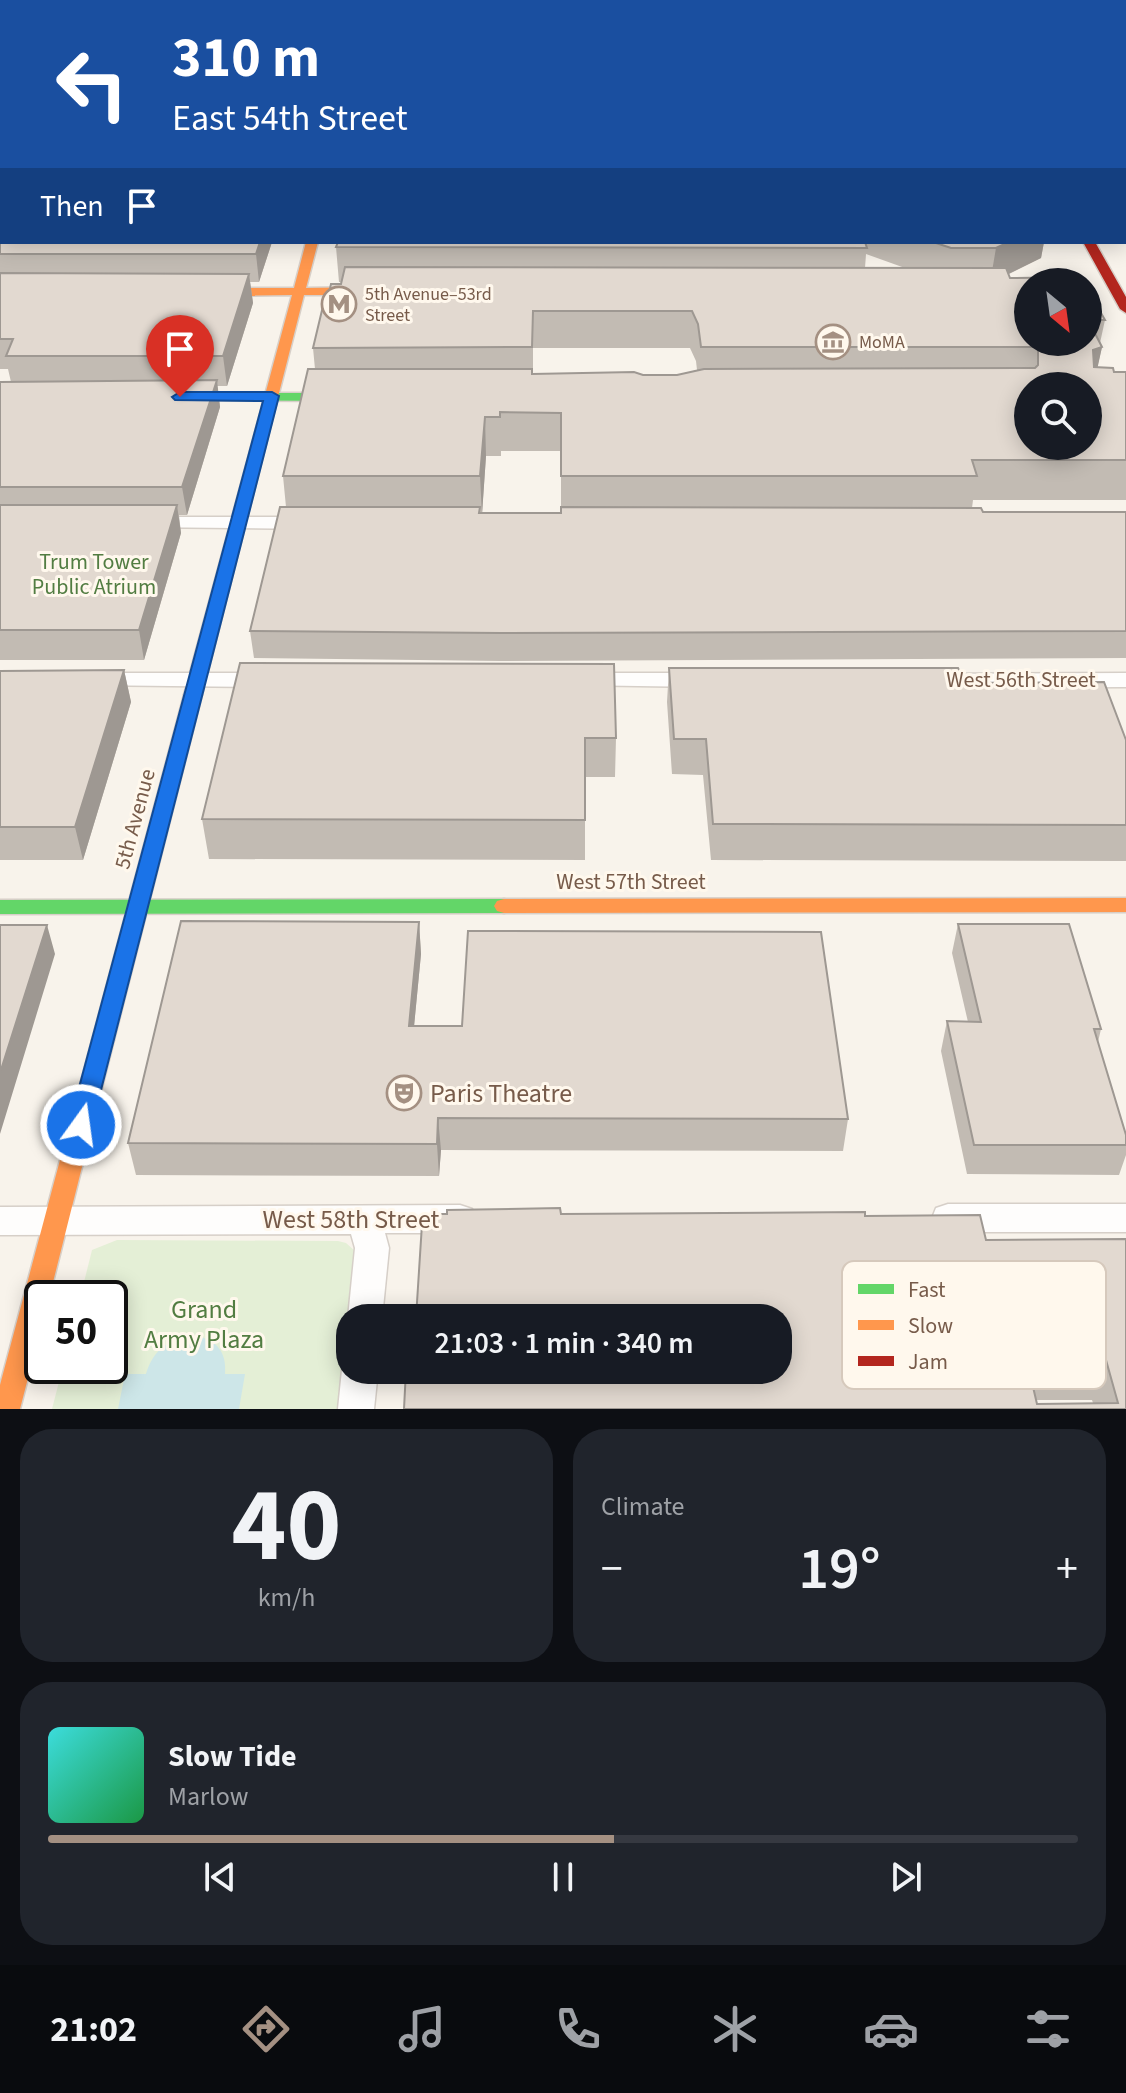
<!DOCTYPE html>
<html lang="en">
<head>
<meta charset="utf-8">
<style>
	:root { --surface:#171b24; --page:#20242c; --text:#f1f3f6; --muted:#9ea1a6; --line:#363941; --accent:#a49082 }
	body { margin:0; font-family:"Source Sans 3",sans-serif; background:var(--page); color:var(--text); height:100vh; display:flex; flex-direction:column; font-size:30px; white-space:nowrap }
	* { box-sizing:border-box; margin:0 }
	p { font-size:26px; color:var(--muted) }
	.icon { flex:none; width:44px; height:44px; fill:none; stroke:currentColor; stroke-width:2; stroke-linecap:round; stroke-linejoin:round }
	.map { position:relative; height:1409px; overflow:hidden }
	.panel { display:flex; flex-direction:column; gap:20px; padding:20px; background:#0d0f14; flex:1 }
	.panel>* { flex:none }
	.top-card { position:absolute; left:0px; top:0px; width:1126px; height:244px; box-shadow:0 4px 20px #0003; background:#1a4fa0; color:#fff; overflow:hidden }
	.needle { width:52px; rotate:151deg }
	.tools { position:absolute; left:1014px; top:268px; display:grid; gap:16px }
	.tools a { display:grid; place-items:center; width:88px; height:88px; border-radius:50%; background:var(--surface); box-shadow:0 4px 20px #0003; font-size:40px }
	.speed { position:absolute; left:24px; top:1280px; display:flex; gap:16px; font-size:40px; font-weight:700; text-align:center }
	.speed>* { display:grid; place-content:center; width:104px; height:104px; border-radius:50%; background:var(--surface); box-shadow:0 4px 20px #0003; line-height:1 }
	.speed .limit { border:4px solid #111; border-radius:12px; background:#fff; color:#111 }
	.pin { position:absolute; display:grid; place-items:center; width:68px; height:68px; color:#fff; margin:-82px -34px; border-radius:50% 50% 50% 0; rotate:-45deg; box-shadow:0 0 8px #0007 }
	.pin .icon { rotate:45deg }
	.me { position:absolute; width:88px; margin:-44px; rotate:14deg; stroke-linejoin:round; filter:drop-shadow(0 0 6px #0008) }
	.turn { display:flex; align-items:center; gap:28px; height:168px; padding:0 40px; font-size:36px }
	.turn .icon { width:104px; height:104px; stroke-width:2.5 }
	.turn b { display:block; font-size:56px; line-height:68px }
	.then { display:flex; align-items:center; height:76px; padding:0 40px; background:#0003; gap:16px; font-size:30px }
	.big { font-size:60px; font-weight:600; line-height:1.1 }
	.panel .widget { flex:1; display:flex; flex-direction:column; justify-content:center; gap:12px; min-width:0; padding:0 28px; border-radius:32px; background:var(--page) }
	.panel .dial { align-items:center; gap:0 }
	.dial b { font-size:104px; line-height:1 }
	.song { display:flex; align-items:center; gap:24px }
	.cover { width:96px; height:96px; border-radius:12px; background:linear-gradient(135deg,hsl(180 70% 55%),hsl(140 70% 35%)) }
	.played { height:8px; border-radius:4px; background:linear-gradient(90deg,var(--accent) 55%,var(--line) 55%) }
	.keys { display:flex; justify-content:space-around; direction:ltr }
	.heat { display:flex; justify-content:space-between; align-items:center; font-size:44px; direction:ltr }
	.panel .tiles { flex:1; display:grid; gap:20px; grid-template-columns:1fr 1fr }
	.widget:last-child { grid-column:span 2 }
	.trip { position:absolute; left:336px; top:1304px; width:456px; height:80px; border-radius:32px; background:var(--surface); box-shadow:0 4px 20px #0003; font-weight:600; line-height:80px; text-align:center }
	.menu { display:flex; height:128px; justify-content:space-around; align-items:center; background:#090b0e; color:var(--muted) }
	.menu .icon { width:56px; height:56px }
	.menu .active { color:var(--accent) }
	.menu b { font-size:36px; color:var(--text) }
	.map>svg:first-child { display:block }
	.green { fill:#e4efd6 }
	.water { fill:#cde6e8 }
	.lines { fill:none; stroke-linecap:round; stroke-linejoin:round }
	.street-casing { stroke:#d6cfc8; stroke-width:3 }
	.fast-casing { stroke:#d7cfc8; stroke-width:3 }
	.slow-casing { stroke:#d7cfc8; stroke-width:3 }
	.jam-casing { stroke:#d7cfc8; stroke-width:3 }
	.street { fill:#fefdfc; fill-rule:evenodd }
	.fast { fill:#63d668; fill-rule:evenodd }
	.slow { fill:#ff974d; fill-rule:evenodd }
	.jam { fill:#b3261e; fill-rule:evenodd }
	.wall { fill:#c2bbb3; fill-rule:evenodd }
	.shaded-wall { fill:#9e9892 }
	.building { fill:#e2d9d0; stroke:#9e9892; stroke-width:2; fill-rule:evenodd }
	.route { fill:#1a73e8; stroke:#114b97; stroke-width:2 }
	.labels { text-anchor:middle; dominant-baseline:central; stroke-width:6; stroke-linejoin:round; paint-order:stroke }
	.far-poi-label { font-size:18px; fill:#775b4a; stroke:#fff8ed; text-anchor:start }
	.park-label { font-size:22px; fill:#527d42; stroke:#fff8ed }
	.street-label { font-size:22px; fill:#775b4a; stroke:#fff8ed }
	.near-poi-label { font-size:26px; fill:#775b4a; stroke:#fff8ed; text-anchor:start }
	.near-street-label { font-size:26px; fill:#775b4a; stroke:#fff8ed }
	.near-park-label { font-size:26px; fill:#527d42; stroke:#fff8ed }
	.key { fill:#fff8ed; stroke:#d6c9bc; stroke-width:2 }
	.key-label { font-size:22px; fill:#775b4a }
</style>
</head>
<body>
<div class="map">
<svg width="1126" height="1409" viewBox="0 0 1126 1409">
	<rect width="100%" height="100%" fill="#f8f3eb"/>
	<path class="green" d="M117 1240 338 1241 346 1243 355 1251 341 1409H52L63 1366H110V1298H80L92 1250Z"/>
	<path class="water" d="M197 1336C217 1340 227 1353 225 1374H245L239 1409H118L125 1374H146C153 1349 172 1336 197 1336Z"/>
	<g class="lines">
		<g class="street-casing">
			<path id="street" d="M1124 203H1126V213H1124Z
				M146 517H310L320 523 310 529 139 527 136 523 139 519Z
				M94 673H266L274 675 278 680 274 685 266 687 86 685 82 680 86 675Z
				M582 673H702L710 675 714 680 710 685 702 687 574 685 570 680 574 675Z
				M1126 673V687L930 688 922 686 918 681 922 676 930 674Z
				M948 1204H1126V1232H948L936 1228 932 1218 936 1208Z
				M460 1205 472 1209 476 1219 472 1229 460 1233H385L389 1248 382 1318H350V1323L348 1318 355 1248 351 1234 0 1235V1207Z
				M348 1358H350V1370H378L374 1409H338L342 1370Z"/>
		</g>
		<g class="fast-casing">
			<path id="fast" d="M369 0H379V2H369Z
				M172 393H348L355 397 348 401 167 400 165 397Z
				M504 899 511 901 514 906 511 911 504 913 0 914V900Z"/>
		</g>
		<g class="slow-casing">
			<path id="slow" d="M80 0H90L78 2Z
				M0 120H2L0 129Z
				M306 242H318L306 288 376 287 382 291 376 295H304L202 695 193 701 184 695 292 295 204 296 198 292 204 288H294Z
				M1126 898V912L504 913 497 911 494 906 497 901 504 899Z
				M103 1031 111 1034 114 1040 49 1298H42V1324L20 1409H0V1385L92 1040 95 1034Z"/>
		</g>
		<g class="jam-casing">
			<path id="jam" d="M951 0H961L962 2H952Z
				M1083 242H1095L1126 297V313L1120 309Z
				M193 689 202 695 114 1040 111 1046 103 1049 95 1046 92 1040 184 695Z"/>
		</g>
		<use href="#street" class="street"/>
		<use href="#fast" class="fast"/>
		<use href="#slow" class="slow"/>
		<use href="#jam" class="jam"/>
	</g>
	<path class="wall" d="M0 0H61L59 2H2V66H0Z
		M398 0H943L944 2H397Z
		M1045 0H1126V192H1124V2H1047Z
		M0 133 2 242H272L259 282H250L253 303 227 386H217L220 407 187 515H179L181 533 144 660H0V382H11L8 369H0Z
		M338 242H1044L1041 258 1009 274 1010 278 1088 290 1105 320 1100 343 1102 347 1097 368 1114 372H1126V500H973L972 508 983 512H1126V658L501 661 254 658 250 631 286 507 283 476 315 369 313 348 326 306 341 282H339L336 247ZM866 254 905 268H865ZM533 348H690L696 361 697 370 677 375 533 374ZM501 451H561V513H482L486 456H501Z
		M240 663 616 738 615 777H585V860L209 859 202 819Z
		M669 668 965 683 1126 740V861L711 860 703 775 672 774 667 702Z
		M124 670 131 702 83 860H0V671Z
		M419 922 421 954 414 1026 848 1119 843 1151 441 1150 439 1176 136 1175 128 1143Z
		M958 924 1101 1029 1098 1042 1126 1135V1155L1119 1175 967 1174 941 1051 947 1021 968 1022 952 953Z
		M561 1214 865 1216 986 1240 1126 1239V1409H404ZM1036 1400H1092L1093 1403 1037 1404Z"/>
	<path class="shaded-wall" d="M30 0H41V2H29Z
		M48 0H61L59 2H48Z
		M260 242H272L259 282 256 254Z
		M1009 242H1044L1041 258 990 283 996 248Z
		M249 274 253 303 227 386 223 356Z
		M1102 347 1094 384 1093 350Z
		M217 380 220 407 187 515 182 487Z
		M485 417 486 456 482 515 480 476Z
		M177 505 181 533 144 660 139 630Z
		M124 670 131 702 83 860 75 827Z
		M419 922 421 954 411 1058 409 1026Z
		M47 925 55 954 0 1134V1073Z
		M438 1118 441 1150 439 1176 437 1144Z"/>
	<path class="building" d="M0 0H30L29 2H2V38L0 41Z
		M89 0H337L336 2H87Z
		M398 0H514V2H397Z
		M627 0H943L944 2H627Z
		M1067 0H1126V163H1124V2H1068Z
		M2 130V242H260L256 254H0V133Z
		M338 242H865L867 248 336 247Z
		M933 242H1009L996 248H951Z
		M345 267 1006 268 1010 278 1081 277 1084 282H1028V342H1088V290L1105 320H1088L1102 347 1093 350 1094 367 1113 368 1114 372H1126V460H972L977 476H561V413L500 412V417H485L480 476H283L308 369H532V374L634 372 643 375H677L704 369 1035 368 1038 365V350L1035 347H701L698 324 692 311H533L532 347 313 348 323 306H326L331 284H341ZM1028 386H1088V446H1028Z
		M0 273 249 274 223 356H6L13 339H0Z
		M217 380 182 487H0V382Z
		M0 505H177L139 630H0Z
		M280 507H480L479 513H561V507L981 508 983 512H1126V631L500 633 250 631Z
		M240 663 614 664 616 738H585V820L202 819Z
		M669 668H958L965 683 1104 682 1126 740V825L713 824 706 739H674Z
		M124 670 75 827H0V671Z
		M181 921 419 922 409 1026H462L468 931 821 932 848 1119 438 1118 437 1144 128 1143Z
		M958 924H1069L1101 1029H1094L1126 1135V1145H974L947 1021 981 1022Z
		M0 925H47L0 1073Z
		M560 1208 561 1214 865 1212V1216L980 1215 986 1240 1126 1239V1409H404L406 1370H778V1318H416L422 1224 436 1214H447V1210ZM1106 1360 1118 1403 1037 1404 1027 1361Z"/>
	<path class="route" d="M180 392H272L279 396 92 1125 89 1132 81 1135 72 1132 69 1125 263 401 175 400 172 397Z"/>
	<defs>
		<g id="metro-ring" transform="scale(1.8)"><circle r="9.5" fill="#fff8ed" stroke="#a49082" stroke-width="1.5"/><path d="M-5.5 5V-5H-3L0 0L3-5H5.5V5H3V-.5L0 4L-3-.5V5Z" fill="#a49082"/></g>
		<g id="museum-ring" transform="scale(1.8)"><circle r="9.5" fill="#fff8ed" stroke="#a49082" stroke-width="1.5"/><path d="M0-6L6-3V-2H-6V-3ZM-5-1h2V3h-2ZM-1-1h2V3h-2ZM3-1h2V3H3ZM-6 4H6V6H-6Z" fill="#a49082"/></g>
		<g id="theatre-ring" transform="scale(1.8)"><circle r="9.5" fill="#fff8ed" stroke="#a49082" stroke-width="1.5"/><path d="M-5-5.5Q0-4 5-5.5V0Q5 5 0 6Q-5 5-5 0ZM-3.3-2.5H-1v1.5H-3.3ZM1-2.5H3.3v1.5H1ZM-2.8 1Q0 5.5 2.8 1Z" fill="#a49082"/></g>
	</defs>
	<g fill-rule="evenodd">
		<use href="#metro-ring" x="339" y="304"/>
		<use href="#museum-ring" x="833" y="342"/>
		<use href="#theatre-ring" x="404" y="1093"/>
	</g>
	<g class="labels">
		<g class="far-poi-label">
			<text x="365" y="294">5th Avenue–53rd<tspan x="365" dy="21">Street</tspan></text>
			<text x="859" y="342">MoMA</text>
		</g>
		<g class="park-label">
			<text x="94" y="562">Trum Tower<tspan x="94" dy="25">Public Atrium</tspan></text>
		</g>
		<g class="street-label">
			<text x="1021" y="680">West 56th Street</text>
			<text transform="translate(135 819) rotate(-75)">5th Avenue</text>
			<text x="631" y="882">West 57th Street</text>
		</g>
		<g class="near-poi-label">
			<text x="430" y="1093">Paris Theatre</text>
		</g>
		<g class="near-street-label">
			<text x="351" y="1219">West 58th Street</text>
		</g>
		<g class="near-park-label">
			<text x="204" y="1309">Grand<tspan x="204" dy="30">Army Plaza</tspan></text>
		</g>
	</g>
	<rect x="842" y="1261" width="264" height="128" rx="12" class="key"/>
	<rect x="858" y="1284" width="36" height="10" fill="#63d668"/>
	<rect x="858" y="1320" width="36" height="10" fill="#ff974d"/>
	<rect x="858" y="1356" width="36" height="10" fill="#b3261e"/>
	<g class="key-label">
		<text x="908" y="1297">Fast</text>
		<text x="908" y="1333">Slow</text>
		<text x="908" y="1369">Jam</text>
	</g>
</svg>
<div class="tools">
<a><svg class="needle" viewBox="-14 -14 28 28"><path d="M0-13l5 13h-10z" fill="#e53935"/><path d="M0 13l5-13h-10z" fill="#9ea1a6"/></svg></a>
<a><svg class="icon" aria-label="search" viewBox="0 0 24 24"><circle cx="10" cy="10" r="6"/><path d="M15 15l6 6"/></svg></a>
</div>
<div class="speed"><div class="limit">50</div></div>
<div class="pin" style="left:180px;top:397px;background:#d93025"><svg class="icon" aria-label="arrive" viewBox="0 0 24 24"><path d="M6 21V4h12l-3 4 3 4H6"/></svg></div>
<svg class="me" style="left:81px;top:1125px" viewBox="-20 -20 40 40"><circle r="17" fill="#1a73e8" stroke="#fff" stroke-width="3"/><path d="M0-11L8 9 0 5-8 9z" fill="#fff"/></svg>
<div class="trip">21:03 · 1 min · 340 m</div>
<div class="top-card">
<div class="turn"><svg class="icon" aria-label="left" viewBox="0 0 24 24"><path d="M17 20v-9H6M10 6l-5 5 5 5"/></svg><div><b>310 m</b>East 54th Street</div></div>
<div class="then">Then<svg class="icon" aria-label="arrive" viewBox="0 0 24 24"><path d="M6 21V4h12l-3 4 3 4H6"/></svg></div>
</div>
</div>
<section class="panel">
<div class="tiles">
<div class="widget dial"><b>40</b><p>km/h</p></div>
<div class="widget"><p>Climate</p>
<div class="heat"><a>−</a><b class="big">19°</b><a>+</a></div>
</div>
<div class="widget">
<div class="song"><i class="cover"></i><div><b>Slow Tide</b><p>Marlow</p></div></div>
<div class="played"></div>
<div class="keys"><svg class="icon" aria-label="previous" viewBox="0 0 24 24"><path d="M18 5L8 12l10 7zM5 5v14"/></svg><svg class="icon" aria-label="pause" viewBox="0 0 24 24"><path d="M8 5v14M16 5v14"/></svg><svg class="icon" aria-label="next" viewBox="0 0 24 24"><path d="M6 5l10 7-10 7zM19 5v14"/></svg></div>
</div>
</div>
</section>
<nav class="menu">
<b>21:02</b>
<svg class="icon active" aria-label="directions" viewBox="0 0 24 24"><path d="M12 3l9 9-9 9-9-9zM9 14v-3h6M13 9l2 2-2 2"/></svg>
<svg class="icon" aria-label="music" viewBox="0 0 24 24"><path d="M9 18V5l10-2v13"/><circle cx="6" cy="18" r="3"/><circle cx="16" cy="16" r="3"/></svg>
<svg class="icon" aria-label="phone" viewBox="0 0 24 24"><path d="M5 4h4l2 5-3 2q2 4 5 5l2-3 5 2v4C11 20 4 13 5 4z"/></svg>
<svg class="icon" aria-label="climate" viewBox="0 0 24 24"><path d="M12 3v18M4 7l16 10M4 17L20 7"/></svg>
<svg class="icon" aria-label="car" viewBox="0 0 24 24"><path d="M5 17H2v-5l4-1 3-4h7l3 4 3 1v5h-3M9 17h6M6 11h13"/><circle cx="7" cy="17" r="2"/><circle cx="17" cy="17" r="2"/></svg>
<svg class="icon" aria-label="filters" viewBox="0 0 24 24"><path d="M4 7h16M4 17h16"/><circle cx="9" cy="7" r="2"/><circle cx="15" cy="17" r="2"/></svg>
</nav>
</body>
</html>
